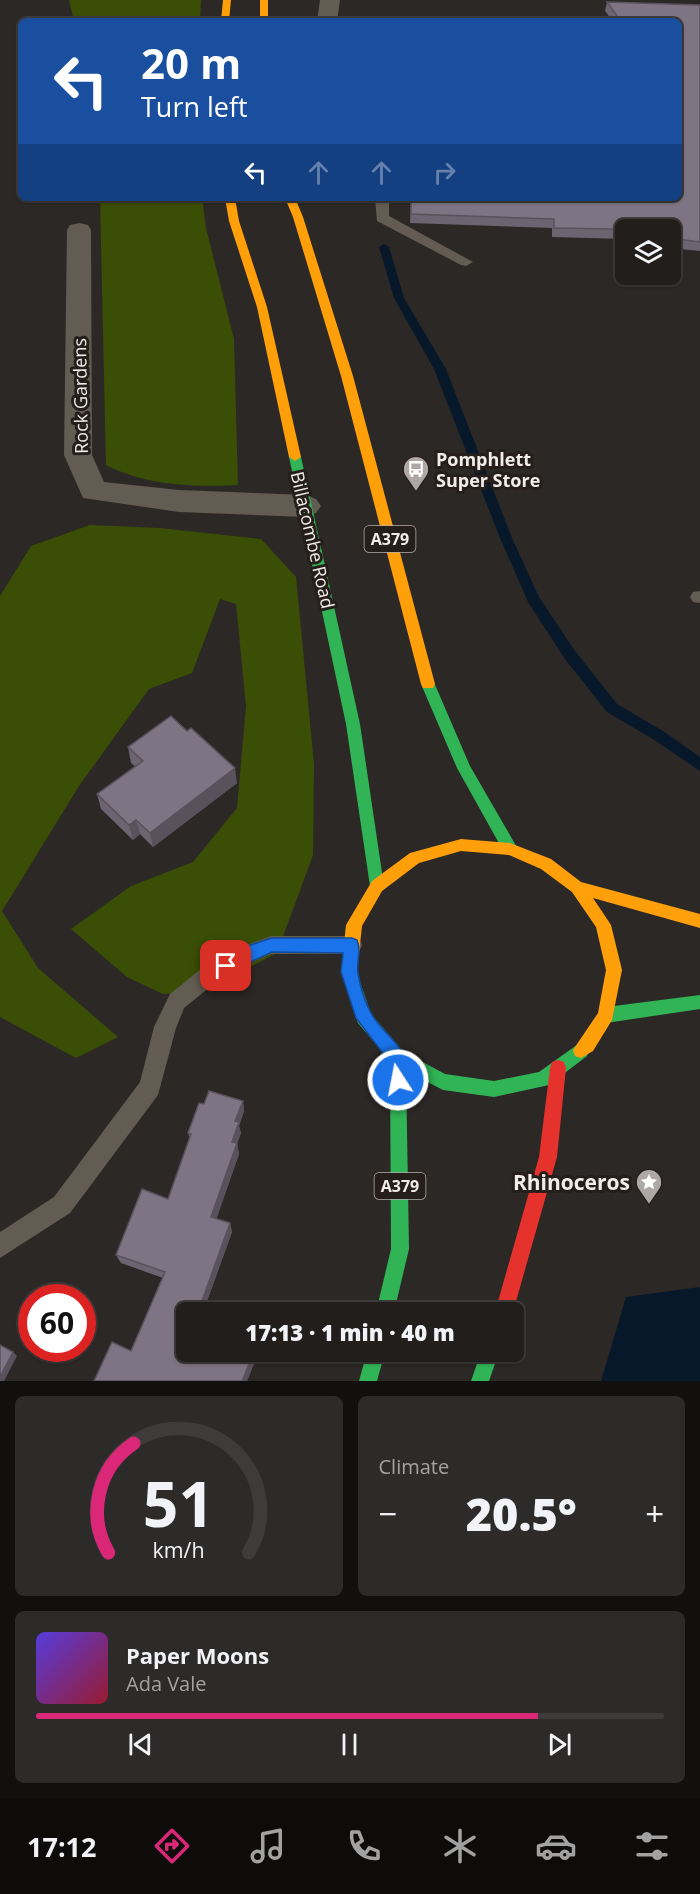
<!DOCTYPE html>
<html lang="en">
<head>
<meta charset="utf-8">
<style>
	:root { --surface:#211e1c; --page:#2d2b29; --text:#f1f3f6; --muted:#a2a2a3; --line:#3e3c3b; --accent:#db2777 }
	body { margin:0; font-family:"Open Sans",sans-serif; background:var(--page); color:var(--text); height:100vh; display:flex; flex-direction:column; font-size:22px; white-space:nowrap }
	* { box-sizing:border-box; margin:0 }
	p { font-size:20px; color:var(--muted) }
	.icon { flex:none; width:33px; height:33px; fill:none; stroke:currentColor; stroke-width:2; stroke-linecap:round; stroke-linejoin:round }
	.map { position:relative; height:1381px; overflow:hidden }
	.sheet { display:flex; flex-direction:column; gap:15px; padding:15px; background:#12100f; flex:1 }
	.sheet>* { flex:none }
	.banner { position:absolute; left:18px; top:18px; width:664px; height:183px; border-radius:9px; box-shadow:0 2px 4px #0004,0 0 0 2px var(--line); background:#1a4fa0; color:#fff; overflow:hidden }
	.tools { position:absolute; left:615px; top:219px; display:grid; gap:12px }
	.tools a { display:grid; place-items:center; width:66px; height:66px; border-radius:9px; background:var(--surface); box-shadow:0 2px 4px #0004,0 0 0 2px var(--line); font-size:30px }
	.speed { position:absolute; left:18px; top:1284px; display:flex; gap:12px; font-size:30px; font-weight:700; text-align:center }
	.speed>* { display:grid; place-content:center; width:78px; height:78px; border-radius:50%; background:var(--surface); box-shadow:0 2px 4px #0004,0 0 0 2px var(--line); line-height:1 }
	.speed .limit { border:9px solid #d22; background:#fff; color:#111 }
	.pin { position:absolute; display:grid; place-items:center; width:51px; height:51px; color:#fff; margin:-26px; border-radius:12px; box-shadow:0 3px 9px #0006 }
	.me { position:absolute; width:66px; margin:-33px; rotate:349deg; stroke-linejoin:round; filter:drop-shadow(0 0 4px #0008) }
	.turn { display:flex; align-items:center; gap:21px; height:126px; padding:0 24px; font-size:27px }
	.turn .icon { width:78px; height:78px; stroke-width:2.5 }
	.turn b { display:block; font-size:42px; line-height:51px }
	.lanes { display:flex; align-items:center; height:57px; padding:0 24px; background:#0003; justify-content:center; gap:30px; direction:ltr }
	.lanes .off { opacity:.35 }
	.big { font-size:45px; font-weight:800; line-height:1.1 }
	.sheet .tile { flex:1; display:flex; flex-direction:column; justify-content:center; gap:9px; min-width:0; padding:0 21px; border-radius:9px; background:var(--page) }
	.sheet .dial { align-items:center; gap:0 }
	.dial svg { height:156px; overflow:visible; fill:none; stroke:var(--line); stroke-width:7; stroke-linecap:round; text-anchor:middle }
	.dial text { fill:var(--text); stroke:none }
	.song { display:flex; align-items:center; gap:18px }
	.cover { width:72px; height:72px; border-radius:9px; background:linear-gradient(135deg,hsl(250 70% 55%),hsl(350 70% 35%)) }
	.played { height:6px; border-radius:3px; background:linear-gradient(90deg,var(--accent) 80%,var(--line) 80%) }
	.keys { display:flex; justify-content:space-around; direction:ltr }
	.heat { display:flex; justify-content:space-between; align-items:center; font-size:33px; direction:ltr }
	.sheet .tiles { flex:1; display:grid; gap:15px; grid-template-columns:1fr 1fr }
	.tile:last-child { grid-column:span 2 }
	.trip { position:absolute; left:176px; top:1302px; width:348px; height:60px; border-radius:9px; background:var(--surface); box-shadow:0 2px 4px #0004,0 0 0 2px var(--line); font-weight:800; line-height:60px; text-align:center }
	.dock { display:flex; height:96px; justify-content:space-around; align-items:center; background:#0d0c0b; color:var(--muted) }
	.dock .icon { width:42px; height:42px }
	.dock .selected { color:var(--accent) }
	.dock b { font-size:27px; color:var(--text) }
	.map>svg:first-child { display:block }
	.green { fill:#3b4e05 }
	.water { fill:#07182a }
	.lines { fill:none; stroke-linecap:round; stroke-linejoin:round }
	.stream { fill:#07182a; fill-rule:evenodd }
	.lane { fill:#635c52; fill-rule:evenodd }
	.street { fill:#635c52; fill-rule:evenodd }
	.fast { fill:#30b455; fill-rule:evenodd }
	.slow { fill:#ff9f0a; fill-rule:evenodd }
	.jam { fill:#e5322d; fill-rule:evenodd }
	.wall { fill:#6d6471 }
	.shaded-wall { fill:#59515c }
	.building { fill:#7f7483; stroke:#59515c; stroke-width:1.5 }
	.route { fill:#1a73e8; stroke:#114b97; stroke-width:1.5 }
	.labels { text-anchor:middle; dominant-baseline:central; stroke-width:6; stroke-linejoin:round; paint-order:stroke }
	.shield { fill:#251e1a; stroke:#b4afac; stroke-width:1.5 }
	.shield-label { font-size:16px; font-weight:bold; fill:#f2edea }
	.street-label { font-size:18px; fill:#f2edea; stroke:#251e1a }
	.poi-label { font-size:18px; font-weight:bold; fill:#f2edea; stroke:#251e1a; text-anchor:start }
	.near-poi-label { font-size:21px; font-weight:bold; fill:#f2edea; stroke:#251e1a; text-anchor:end }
</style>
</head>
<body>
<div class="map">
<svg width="700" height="1381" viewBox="0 0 700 1381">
	<rect width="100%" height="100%" fill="#2c2826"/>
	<path class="green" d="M69 0H201L200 21H74Z
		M100 198H202L206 228 234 339 238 485C193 487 147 486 106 465Z
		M90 525 160 528 261 539 296 577 314 764 313 855 277 953 203 992 163 994 127 977 71 929 131 886 193 862 237 808 246 706 236 604 220 599 192 673 149 689 79 786 2 911 38 968 118 1037 76 1058 0 1017V596L31 546Z"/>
	<path class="water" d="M700 1287V1381H601L626 1297Z"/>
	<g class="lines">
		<path class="stream" d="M384 244 389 247 404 298 446 369 512 538 539 597 575 651 617 704 663 731 700 757V771L653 739 607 712 565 659 528 602 500 538 434 369 394 298 379 247Z"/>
		<path class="lane" d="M375 198H389V216L473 262 466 266 461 265 377 221Z
			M700 591V603L693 602 690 597 693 592Z
			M271 936H352L359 938 362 945 359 952 352 954H271L250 963 215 983 184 1008 176 1028 158 1095 70 1213 0 1258V1232L54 1197 140 1082 154 1027 170 994 201 969 236 949Z"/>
		<path class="street" d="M320 0H340L337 21H317Z
			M79 223 88 225 91 230 92 455 104 482 179 490 306 495 316 499 321 506 316 513 306 517 179 512 83 498 64 455 67 230 70 225Z"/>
		<path class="fast" d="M295 453 301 457 360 724 384 886 382 891 377 893 372 891 370 886 346 724 289 457Z
			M428 679 433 680 470 766 515 844 517 849 515 854 510 855 505 854 457 768 421 684 423 680Z
			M352 974 358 976 371 1014 404 1052 445 1074 494 1081 539 1072 581 1042 587 1044 589 1050 587 1056 549 1085 494 1097 443 1090 406 1071 409 1249 394 1312H376L391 1249 390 1061 358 1023 344 981 346 976Z
			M700 995V1009L606 1023 600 1020 598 1015 600 1010 606 1007Z
			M367 1352H385L377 1381H359Z
			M481 1352H499L489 1381H471Z"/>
		<path class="slow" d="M223 0H231L229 21H221Z
			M260 0H268V21H260Z
			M225 198H235L239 221 267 307 301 457 295 461 289 457 257 307 229 221Z
			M285 198H295L303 217 353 376 435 684 433 688H423L421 684 341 376 293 217Z
			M461 839 510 843 551 859 581 882 700 914V928L593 898 611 925 622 970 612 1020 593 1051 581 1058 575 1056 573 1050 598 1013 606 970 596 927 572 892 541 869 509 855 461 851 419 863 382 891 362 926 357 972 360 981 358 986 352 988 346 986 341 972 346 925 372 881 410 853Z"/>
		<path class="jam" d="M558 1060 564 1062 566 1068 557 1157 513 1312H495L539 1157 550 1068 552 1062Z"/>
	</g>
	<path class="wall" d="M607 2 700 5V251L670 248V230H626V239L552 237V228L410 223 411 198H680V21H613L605 11Z
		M128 747 237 783 153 847 140 834 133 840 101 809 97 794 135 766 131 763Z
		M243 1101 244 1111 239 1126 241 1133 237 1143 239 1154 216 1219 230 1223 232 1232 203 1312H186V1352H258L247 1381H94L131 1351 163 1278 121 1263 116 1255 168 1199 190 1139 188 1133 204 1104Z"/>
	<path class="shaded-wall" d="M235 768 237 783 153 847 150 833Z
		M136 820 140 834 133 840 129 825Z
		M243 1101 244 1111 239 1126 241 1133 234 1152 232 1142 235 1121Z
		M237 1143 239 1154 214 1226 211 1217Z
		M230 1223 232 1232 203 1312H198Z
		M13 1352 17 1356 4 1381H0V1377Z
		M254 1352H259L247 1381H242Z"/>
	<path class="building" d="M607 2 700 5V242L670 238V230L554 228V219L411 214V198H680V21H621Z
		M171 716 187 731 191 728 235 768 150 833 136 820 129 825 97 794 143 761 128 747Z
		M209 1091 243 1101 235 1121 239 1122 232 1142 237 1143 211 1217 230 1223 198 1312H186V1352H254L242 1381H94L112 1342 131 1351 165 1272 116 1255 142 1189 168 1199 191 1134 188 1133 199 1103 204 1104Z
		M0 1345 13 1352 0 1377Z"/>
	<path class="route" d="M271 938H352L357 940C362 951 356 962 358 973 360 985 365 1002 371 1013 384 1038 419 1051 404 1086L398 1088 392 1086 389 1061 356 1018 341 972 343 953 272 952 226 973 220 971 218 966C225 950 256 944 271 938Z"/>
	<defs>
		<g id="bus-pin" transform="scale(1.35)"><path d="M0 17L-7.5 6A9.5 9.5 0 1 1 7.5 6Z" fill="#ada8a5" stroke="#251e1a"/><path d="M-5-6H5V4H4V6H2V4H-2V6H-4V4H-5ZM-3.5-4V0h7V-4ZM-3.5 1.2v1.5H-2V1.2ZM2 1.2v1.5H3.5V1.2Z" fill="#fff"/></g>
		<g id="sight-pin" transform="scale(1.35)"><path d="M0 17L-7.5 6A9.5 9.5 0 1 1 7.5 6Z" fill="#ada8a5" stroke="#251e1a"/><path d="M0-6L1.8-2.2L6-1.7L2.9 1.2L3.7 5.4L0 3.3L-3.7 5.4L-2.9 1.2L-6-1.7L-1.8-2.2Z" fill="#fff"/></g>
	</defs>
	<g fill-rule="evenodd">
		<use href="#bus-pin" x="416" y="469"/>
		<use href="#sight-pin" x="649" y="1182"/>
	</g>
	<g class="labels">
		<g class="shield">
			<rect x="364.5" y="526" width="51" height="26" rx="4.5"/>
			<rect x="374.5" y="1173" width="51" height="26" rx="4.5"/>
		</g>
		<g class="shield-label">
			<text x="390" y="539">A379</text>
			<text x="400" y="1186">A379</text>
		</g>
		<g class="street-label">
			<text transform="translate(80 396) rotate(-91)">Rock Gardens</text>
			<text transform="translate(313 540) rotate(77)">Billacombe Road</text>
		</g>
		<g class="poi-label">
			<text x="436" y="459">Pomphlett<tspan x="436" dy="21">Super Store</tspan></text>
		</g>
		<g class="near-poi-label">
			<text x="630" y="1182">Rhinoceros</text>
		</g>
	</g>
</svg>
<div class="tools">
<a><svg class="icon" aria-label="layers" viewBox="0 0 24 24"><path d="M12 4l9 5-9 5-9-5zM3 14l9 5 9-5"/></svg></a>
</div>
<div class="speed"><div class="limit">60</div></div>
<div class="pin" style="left:226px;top:966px;background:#d93025"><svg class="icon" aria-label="arrive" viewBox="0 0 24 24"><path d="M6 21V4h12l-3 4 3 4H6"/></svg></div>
<svg class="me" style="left:398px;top:1080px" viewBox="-20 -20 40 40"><circle r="17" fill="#1a73e8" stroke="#fff" stroke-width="3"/><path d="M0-11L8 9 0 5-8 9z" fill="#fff"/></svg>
<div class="trip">17:13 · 1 min · 40 m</div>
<div class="banner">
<div class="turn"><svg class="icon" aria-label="left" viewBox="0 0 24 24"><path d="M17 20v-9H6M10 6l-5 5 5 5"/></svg><div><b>20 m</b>Turn left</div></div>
<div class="lanes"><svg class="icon" aria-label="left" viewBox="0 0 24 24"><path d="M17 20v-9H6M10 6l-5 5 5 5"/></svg><svg class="icon off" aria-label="ahead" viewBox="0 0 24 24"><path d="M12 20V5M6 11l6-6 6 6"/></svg><svg class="icon off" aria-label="ahead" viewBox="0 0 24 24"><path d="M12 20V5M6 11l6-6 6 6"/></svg><svg class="icon off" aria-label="right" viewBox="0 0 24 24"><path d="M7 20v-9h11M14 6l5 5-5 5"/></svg></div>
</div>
</div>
<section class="sheet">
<div class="tiles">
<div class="tile dial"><svg viewBox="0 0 100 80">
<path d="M14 69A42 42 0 1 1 86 69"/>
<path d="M14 69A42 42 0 0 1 27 13" stroke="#db2777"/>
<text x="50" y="56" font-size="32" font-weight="700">51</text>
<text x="50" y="72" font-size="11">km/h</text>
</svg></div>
<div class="tile"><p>Climate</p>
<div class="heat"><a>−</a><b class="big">20.5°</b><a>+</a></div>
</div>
<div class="tile">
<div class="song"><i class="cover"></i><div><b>Paper Moons</b><p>Ada Vale</p></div></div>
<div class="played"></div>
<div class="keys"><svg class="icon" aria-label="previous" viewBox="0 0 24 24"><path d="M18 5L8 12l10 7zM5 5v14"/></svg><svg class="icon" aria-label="pause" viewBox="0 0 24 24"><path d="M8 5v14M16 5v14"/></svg><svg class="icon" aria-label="next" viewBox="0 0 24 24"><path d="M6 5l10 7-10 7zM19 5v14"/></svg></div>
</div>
</div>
</section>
<nav class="dock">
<b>17:12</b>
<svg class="icon selected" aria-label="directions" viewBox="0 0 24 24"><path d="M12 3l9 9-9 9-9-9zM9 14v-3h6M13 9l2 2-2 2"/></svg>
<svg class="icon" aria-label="music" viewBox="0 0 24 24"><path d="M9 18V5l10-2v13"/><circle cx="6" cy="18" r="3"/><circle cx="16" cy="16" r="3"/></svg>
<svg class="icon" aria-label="phone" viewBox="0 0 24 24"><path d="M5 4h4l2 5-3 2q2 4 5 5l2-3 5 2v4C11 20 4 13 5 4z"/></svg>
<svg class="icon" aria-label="climate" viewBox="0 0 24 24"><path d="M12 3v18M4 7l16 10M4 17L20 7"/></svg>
<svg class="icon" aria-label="car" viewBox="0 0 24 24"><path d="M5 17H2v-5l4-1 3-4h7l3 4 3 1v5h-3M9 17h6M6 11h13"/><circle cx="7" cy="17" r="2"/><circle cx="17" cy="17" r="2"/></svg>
<svg class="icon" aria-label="filters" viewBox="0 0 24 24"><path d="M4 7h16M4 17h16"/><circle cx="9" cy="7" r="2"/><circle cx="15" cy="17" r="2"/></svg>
</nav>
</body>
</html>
